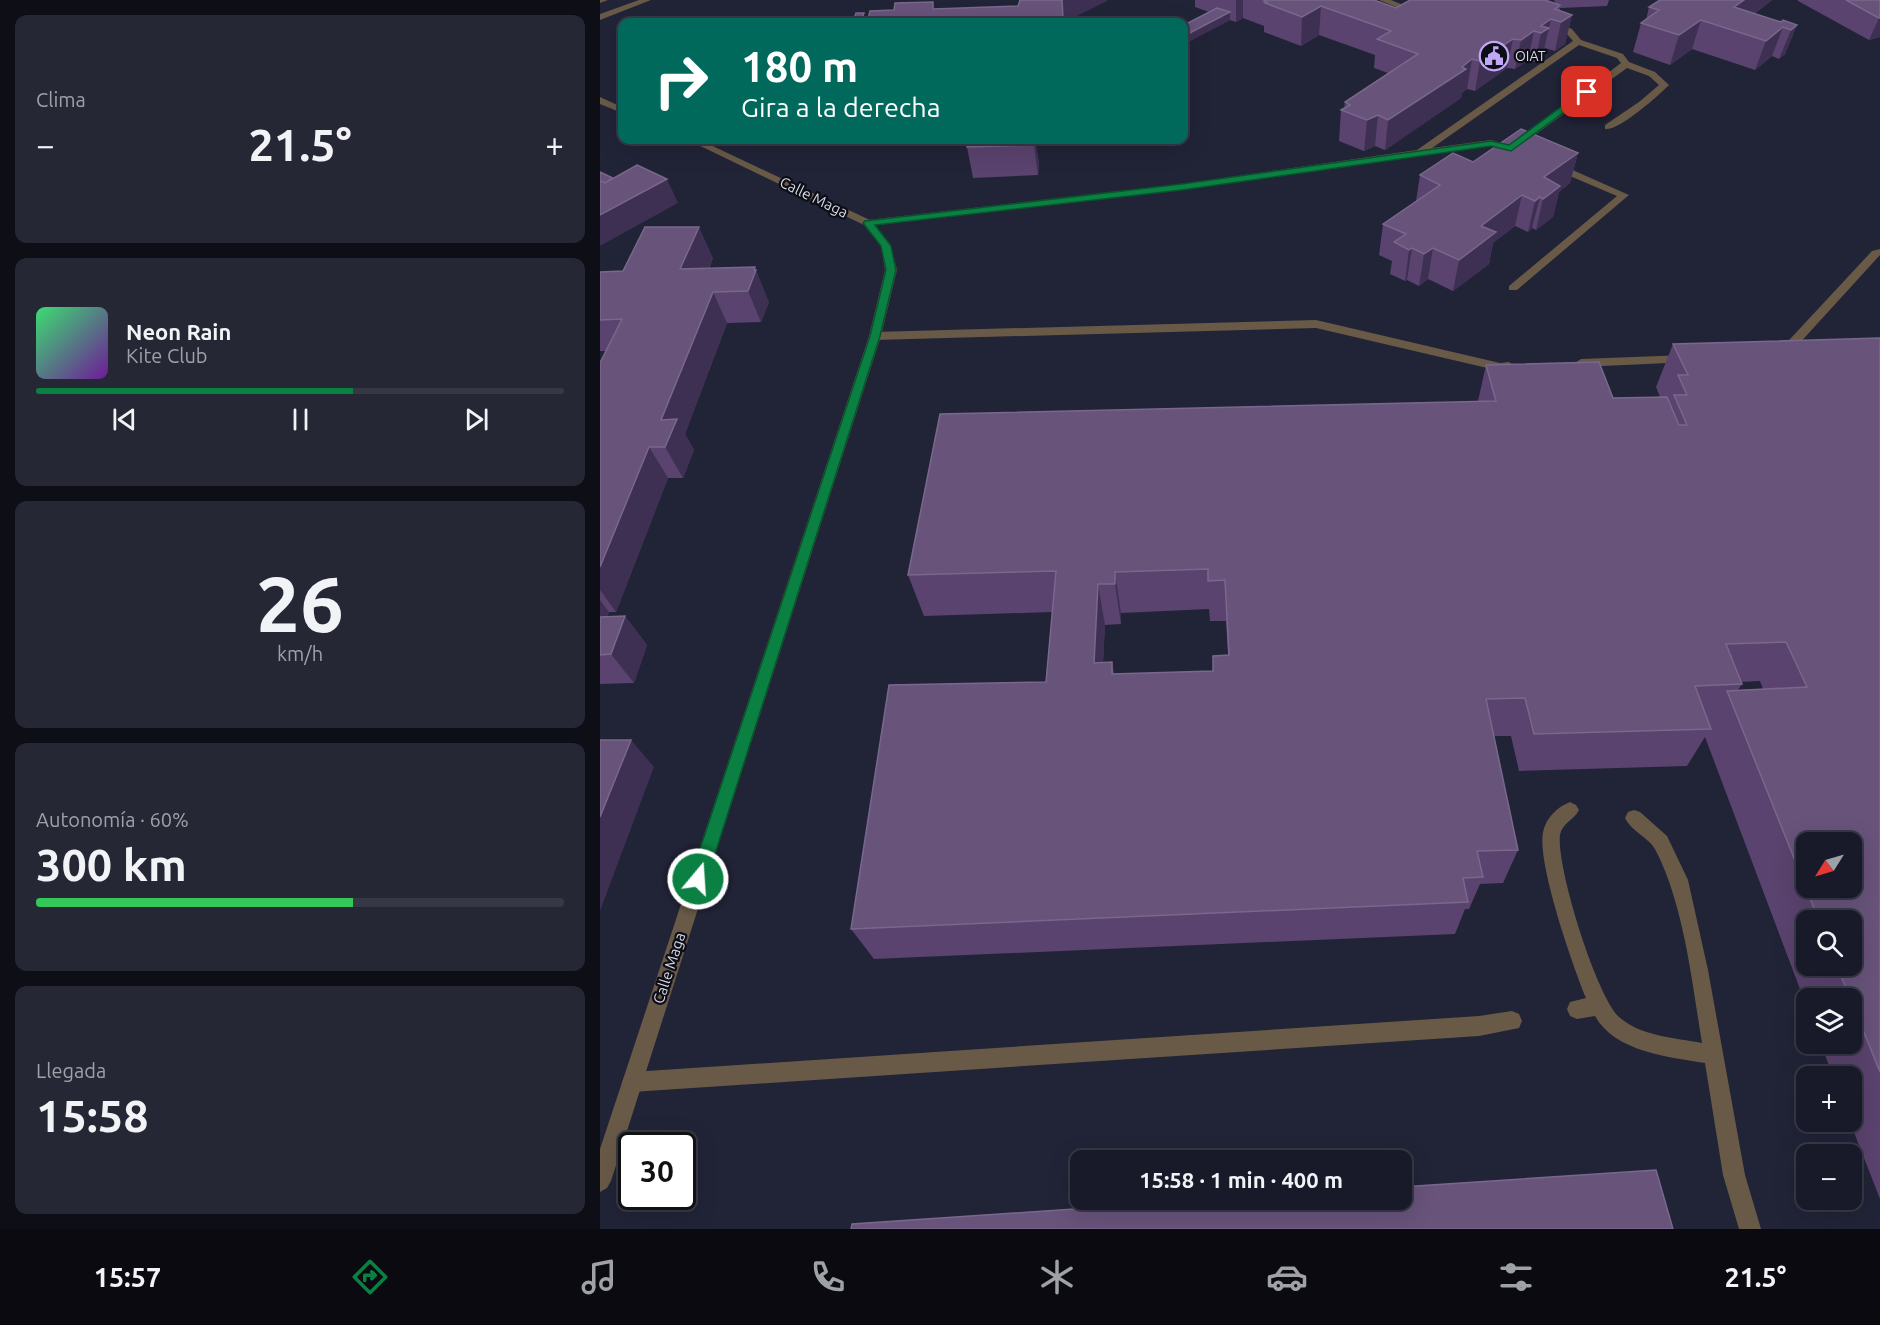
<!DOCTYPE html>
<html lang="es">
<head>
<meta charset="utf-8">
<style>
	:root { --surface:#191a29; --page:#262735; --text:#f1f3f6; --muted:#9fa1a8; --line:#373846; --accent:#0b8043 }
	body { margin:0; font-family:Ubuntu,sans-serif; background:var(--page); color:var(--text); height:100vh; display:flex; flex-direction:column; font-size:22px; white-space:nowrap }
	* { box-sizing:border-box; margin:0 }
	p { font-size:20px; color:var(--muted) }
	.icon { flex:none; width:33px; height:33px; fill:none; stroke:currentColor; stroke-width:2; stroke-linecap:round; stroke-linejoin:round }
	.map { position:relative; flex:1; overflow:hidden }
	.side { display:flex; flex-direction:column; gap:15px; padding:15px; background:#0e0e17; width:600px }
	.side>* { flex:none }
	.guide { position:absolute; left:18px; top:18px; width:570px; height:126px; border-radius:12px; box-shadow:0 6px 24px #0002,0 0 0 2px var(--line); background:#00695c; color:#fff; overflow:hidden }
	.needle { width:39px; rotate:233deg }
	.fabs { position:absolute; left:1196px; top:832px; display:grid; gap:12px }
	.fabs a { display:grid; place-items:center; width:66px; height:66px; border-radius:12px; background:var(--surface); box-shadow:0 6px 24px #0002,0 0 0 2px var(--line); font-size:30px }
	.speed { position:absolute; left:18px; top:1132px; display:flex; gap:12px; font-size:30px; font-weight:700; text-align:center }
	.speed>* { display:grid; place-content:center; width:78px; height:78px; border-radius:50%; background:var(--surface); box-shadow:0 6px 24px #0002,0 0 0 2px var(--line); line-height:1 }
	.speed .limit { border:3px solid #111; border-radius:9px; background:#fff; color:#111 }
	.pin { position:absolute; display:grid; place-items:center; width:51px; height:51px; color:#fff; margin:-26px; border-radius:12px; box-shadow:0 3px 9px #0006 }
	.me { position:absolute; width:66px; margin:-33px; rotate:18deg; stroke-linejoin:round; filter:drop-shadow(0 0 4px #0008) }
	.turn { display:flex; align-items:center; gap:21px; height:126px; padding:0 24px; font-size:27px }
	.turn .icon { width:78px; height:78px; stroke-width:2.5 }
	.turn b { display:block; font-size:42px; line-height:51px }
	.big { font-size:45px; font-weight:700; line-height:1.1 }
	.side .widget { flex:1; display:flex; flex-direction:column; justify-content:center; gap:9px; min-width:0; padding:0 21px; border-radius:12px; background:var(--page) }
	.side .dial { align-items:center; gap:0 }
	.dial b { font-size:78px; line-height:1 }
	.song { display:flex; align-items:center; gap:18px }
	.cover { width:72px; height:72px; border-radius:9px; background:linear-gradient(135deg,hsl(140 70% 55%),hsl(280 70% 35%)) }
	.played { height:6px; border-radius:3px; background:linear-gradient(90deg,var(--accent) 60%,var(--line) 60%) }
	.keys { display:flex; justify-content:space-around; direction:ltr }
	.heat { display:flex; justify-content:space-between; align-items:center; font-size:33px; direction:ltr }
	.charge { height:9px; border-radius:4px; background:linear-gradient(90deg,#34c759 60%,var(--line) 0) }
	.trip { position:absolute; left:470px; top:1150px; width:342px; height:60px; border-radius:12px; background:var(--surface); box-shadow:0 6px 24px #0002,0 0 0 2px var(--line); font-weight:700; line-height:60px; text-align:center }
	.menu { display:flex; height:96px; justify-content:space-around; align-items:center; background:#0a0a10; color:var(--muted) }
	.menu .icon { width:42px; height:42px }
	.menu .current { color:var(--accent) }
	.menu b { font-size:27px; color:var(--text) }
	main { display:flex; flex:1; min-height:0 }
	.map>svg:first-child { display:block }
	.lines { fill:none; stroke-linecap:round; stroke-linejoin:round }
	.lane { fill:#685a46; fill-rule:evenodd }
	.street { fill:#685a46; fill-rule:evenodd }
	.wall { fill:#5a436e; fill-rule:evenodd }
	.shaded-wall { fill:#3e3053 }
	.building { fill:#68537b; stroke:#79688c; stroke-width:1.5; fill-rule:evenodd }
	.route { fill:#0b8043; stroke:#07532c; stroke-width:1.5 }
	.labels { text-anchor:middle; dominant-baseline:central; stroke-width:4.5; stroke-linejoin:round; paint-order:stroke }
	.far-poi-label { font-size:14px; fill:#d7d9e6; stroke:#0c0d16; text-anchor:start }
	.street-label { font-size:15px; fill:#d7d9e6; stroke:#0c0d16 }
</style>
</head>
<body>
<main>
<section class="side">
<div class="widget"><p>Clima</p>
<div class="heat"><a>−</a><b class="big">21.5°</b><a>+</a></div>
</div>
<div class="widget">
<div class="song"><i class="cover"></i><div><b>Neon Rain</b><p>Kite Club</p></div></div>
<div class="played"></div>
<div class="keys"><svg class="icon" aria-label="previous" viewBox="0 0 24 24"><path d="M18 5L8 12l10 7zM5 5v14"/></svg><svg class="icon" aria-label="pause" viewBox="0 0 24 24"><path d="M8 5v14M16 5v14"/></svg><svg class="icon" aria-label="next" viewBox="0 0 24 24"><path d="M6 5l10 7-10 7zM19 5v14"/></svg></div>
</div>
<div class="widget dial"><b>26</b><p>km/h</p></div>
<div class="widget"><p>Autonomía · 60%</p><b class="big">300 km</b><div class="charge"></div></div>
<div class="widget"><p>Llegada</p><b class="big">15:58</b></div>
</section>
<div class="map">
<svg width="1280" height="1229" viewBox="0 0 1280 1229">
	<rect width="100%" height="100%" fill="#212337"/>
	<g class="lines">
		<path class="lane" d="M779 0H791L813 9 806 11Z
			M947 20H953L972 29 981 40 1023 54 1029 62 1055 72 1069 85C1058 96 1019 131 1005 129V125L1039 102 1059 85 1049 76 1027 68 918 147 921 150 916 153 891 146 582 190 268 226 263 223 268 220 582 184 817 150 973 41 966 33 947 24ZM979 45 1017 58 1021 63 912 146 891 140 832 148Z
			M951 164H959L1029 195 917 290H909V286L1017 196 951 168Z
			M1280 249V255L1186 358H1178V352L1272 251Z
			M716 320 900 363 909 362 915 366 913 369 900 371 716 328 275 340 269 336 275 332Z
			M1086 355 1090 356V362L981 367 975 363 981 359Z
			M970 802 976 805 979 810C974 820 962 823 960 835 956 866 996 995 1019 1017 1040 1036 1075 1038 1102 1043 1092 982 1084 906 1056 851 1050 838 1032 832 1025 818L1028 812 1034 810 1040 812 1067 836 1088 880 1108 970 1145 1175 1161 1229H1139L1123 1175 1105 1063C1069 1057 1015 1052 995 1016L977 1019 970 1016 967 1009 970 1002 986 998C973 966 937 864 943 832 946 818 957 807 970 802Z
			M912 1011 919 1014 922 1021 919 1028 879 1036 32 1092 25 1089 22 1082 25 1075 32 1072 879 1016Z"/>
		<path class="street" d="M0 0H8L0 3Z
			M39 0H51L0 20V14Z
			M0 97 22 107V113L0 104Z
			M88 140H100L272 221 291 246 297 270 281 336 11 1181 7 1188 0 1192V1149L269 336 285 270 281 246 264 225Z"/>
	</g>
	<path class="wall" d="M595 0H774L796 8 956 4 954 0H1009L1007 6 960 8 959 11 972 15 965 44 955 51 945 48 942 58 935 62 928 60 915 69 907 68 875 91 867 89 862 93 861 98 785 150 775 146 764 151 739 141 741 110 744 109 745 102 788 73 774 68 775 55 719 35 701 46 664 32V26L643 18 636 22 630 20 584 44V25L609 12 595 7Z
		M1060 0H1172L1154 14 1181 22 1197 25 1185 54 1179 59 1172 56 1155 70 1092 49 1070 65 1033 52 1041 23 1046 20 1049 7Z
		M1198 0H1280V37L1269 40 1198 1Z
		M368 140H435L439 163 438 175 373 178 367 147Z
		M978 153 970 183 959 192 953 217 936 230 932 228 928 232 915 226 893 243 889 264 853 291 828 279 819 286 807 280 805 281 790 274 792 261 779 255 783 224 816 201 820 175 873 162Z
		M113 258 109 269 169 302 161 322 127 323 85 434 94 450 83 478H68L16 612H9L7 617 25 616 47 645 34 683 0 684V363L6 351H0V272L23 271Z
		M1280 338V1199L1250 1122H1251V1077H1233L1221 1044H1251V999H1206V1005L1105 737 1087 766 919 771 911 736H894L918 850 903 883 880 884 869 909H865L855 934 274 959 251 929 446 682 452 612 324 616 308 575 878 401 886 365 1013 398 1060 397 1056 387 1073 344ZM609 609 610 621H626L628 655 613 671 514 674 512 662H503L505 625 521 624V613ZM1160 681 1163 689 1138 690 1142 684 1141 682ZM1206 921H1251V966H1206Z"/>
	<path class="shaded-wall" d="M462 0H507V1L465 22H459Z
		M636 0H643V18L636 22Z
		M1144 0H1172L1132 30 1134 7Z
		M721 6 719 35 701 46 702 17Z
		M630 12V20L584 44V36Z
		M972 15 965 44 955 51 961 22Z
		M1280 17V37L1269 40 1279 18Z
		M951 19 942 58 935 62 941 33V26Z
		M1101 20 1092 49 1070 65 1079 35Z
		M1197 25 1185 54 1179 59 1191 30Z
		M1183 27 1172 56 1155 70 1166 41Z
		M934 31 928 60 915 69 921 40Z
		M913 39 907 68 875 91 880 61Z
		M872 59 867 89 862 93 861 98 785 150 788 120Z
		M778 115 775 146 764 151 767 120Z
		M434 140H435L439 163 438 175 434 145Z
		M978 153 970 183 959 192 953 217 936 230 943 199 940 197 932 228 928 232 935 201 944 177Z
		M67 179 78 203 0 246V215Z
		M922 195 915 226 893 243 889 264 853 291 859 260 881 226Z
		M99 227 113 258 94 301 80 269Z
		M812 248 807 280 805 281 809 250Z
		M833 248 828 279 819 286 824 254Z
		M155 267 169 302 161 322 148 291Z
		M113 292 127 323 85 434 94 450 83 478 65 447 61 420Z
		M49 447 68 478 16 612 0 590V567Z
		M515 572 521 613V624L515 584Z
		M498 584 505 625 501 702 494 663Z
		M0 600 9 612 0 636Z
		M25 616 47 645 34 683 11 654Z
		M31 740 54 767 0 911V817Z"/>
	<path class="building" d="M420 0H462L463 18 459 20 460 22H253L256 13H264L262 19H268L270 11 294 10 295 3 333 2V9L418 6Z
		M666 0H774L796 8 810 0H945L960 5 955 9 972 15 961 22 951 19 941 26 949 28 941 33 934 31 921 40 913 39 880 61 872 59 862 67 866 69 788 120 778 115 767 120 741 110 750 105 745 102 818 54 777 39 791 31 721 6 702 17 665 3 667 2 664 1Z
		M1060 0H1144L1134 7 1181 22 1183 20 1197 25 1191 30 1183 27 1166 41 1101 20 1079 35 1041 23 1059 10 1049 7Z
		M1246 0H1280V17L1279 18Z
		M617 8 630 12 584 36V25Z
		M530 19 535 21V22H499L504 20Z
		M921 129 978 153 944 177 960 186 943 199 940 197 935 201 922 195 881 226 896 232 859 260 833 248 824 254 812 248 809 250 794 242 806 234 783 224 840 185 820 175 853 153 873 162Z
		M368 140H434V145L367 147Z
		M37 165 67 179 0 215V181L5 183Z
		M0 172 13 178 5 183 0 181Z
		M45 227H99L80 269 155 267 154 270H156L148 291 113 292 61 420 77 419 65 447H49L0 567V363L22 319 0 320V272L23 271Z
		M1280 338V1072L1237 966H1251V921H1219L1206 888H1251V843H1206V888L1127 691 1207 687 1186 642 1126 644 1142 684 1095 686 1111 729 934 734 925 698 886 699 918 850 877 851 883 877 863 878 868 902 251 929 289 685 446 682 456 571 308 575 340 414 896 401 886 365 999 362 1013 398 1067 397 1079 425H1087L1074 395H1087L1078 375H1088L1073 344ZM608 569V581L625 580 629 655 613 656V671L512 674V662L494 663 498 584H515V572Z
		M25 616 11 654 0 655V617Z
		M0 740H31L0 817Z
		M1056 1170 1073 1229H251L252 1224 606 1200H801V1187Z"/>
	<path class="route" d="M984 90 992 92 911 151 891 146 582 190 275 225 291 246 296 270 280 336 107 879 104 884 98 886 93 884 90 879 270 336 286 270 281 246 263 223 265 221 582 184 891 141 909 145Z"/>
	<defs>
		<g id="civic-ring" transform="scale(1.5)"><circle r="9.5" fill="#0c0d16" stroke="#c0a8f3" stroke-width="1.5"/><path d="M-.6-6.5H3V-4.5H.6V-3L4-1V1h2V6H-6V1h2V-1L-.6-3ZM-1.2 2.5V6h2.4V2.5Z" fill="#c0a8f3"/></g>
	</defs>
	<g fill-rule="evenodd">
		<use href="#civic-ring" x="894" y="56"/>
	</g>
	<g class="labels">
		<g class="far-poi-label">
			<text x="915" y="56">OIAT</text>
		</g>
		<g class="street-label">
			<text transform="translate(214 197) rotate(26)">Calle Maga</text>
			<text transform="translate(69 968) rotate(-72)">Calle Maga</text>
		</g>
	</g>
</svg>
<div class="fabs">
<a><svg class="needle" viewBox="-14 -14 28 28"><path d="M0-13l5 13h-10z" fill="#e53935"/><path d="M0 13l5-13h-10z" fill="#9fa1a8"/></svg></a>
<a><svg class="icon" aria-label="search" viewBox="0 0 24 24"><circle cx="10" cy="10" r="6"/><path d="M15 15l6 6"/></svg></a>
<a><svg class="icon" aria-label="layers" viewBox="0 0 24 24"><path d="M12 4l9 5-9 5-9-5zM3 14l9 5 9-5"/></svg></a>
<a>+</a>
<a>−</a>
</div>
<div class="speed"><div class="limit">30</div></div>
<div class="pin" style="left:987px;top:92px;background:#d93025"><svg class="icon" aria-label="arrive" viewBox="0 0 24 24"><path d="M6 21V4h12l-3 4 3 4H6"/></svg></div>
<svg class="me" style="left:98px;top:879px" viewBox="-20 -20 40 40"><circle r="17" fill="#0b8043" stroke="#fff" stroke-width="3"/><path d="M0-11L8 9 0 5-8 9z" fill="#fff"/></svg>
<div class="trip">15:58 · 1 min · 400 m</div>
<div class="guide">
<div class="turn"><svg class="icon" aria-label="right" viewBox="0 0 24 24"><path d="M7 20v-9h11M14 6l5 5-5 5"/></svg><div><b>180 m</b>Gira a la derecha</div></div>
</div>
</div>
</main>
<nav class="menu">
<b>15:57</b>
<svg class="icon current" aria-label="directions" viewBox="0 0 24 24"><path d="M12 3l9 9-9 9-9-9zM9 14v-3h6M13 9l2 2-2 2"/></svg>
<svg class="icon" aria-label="music" viewBox="0 0 24 24"><path d="M9 18V5l10-2v13"/><circle cx="6" cy="18" r="3"/><circle cx="16" cy="16" r="3"/></svg>
<svg class="icon" aria-label="phone" viewBox="0 0 24 24"><path d="M5 4h4l2 5-3 2q2 4 5 5l2-3 5 2v4C11 20 4 13 5 4z"/></svg>
<svg class="icon" aria-label="climate" viewBox="0 0 24 24"><path d="M12 3v18M4 7l16 10M4 17L20 7"/></svg>
<svg class="icon" aria-label="car" viewBox="0 0 24 24"><path d="M5 17H2v-5l4-1 3-4h7l3 4 3 1v5h-3M9 17h6M6 11h13"/><circle cx="7" cy="17" r="2"/><circle cx="17" cy="17" r="2"/></svg>
<svg class="icon" aria-label="filters" viewBox="0 0 24 24"><path d="M4 7h16M4 17h16"/><circle cx="9" cy="7" r="2"/><circle cx="15" cy="17" r="2"/></svg>
<b>21.5°</b>
</nav>
</body>
</html>
